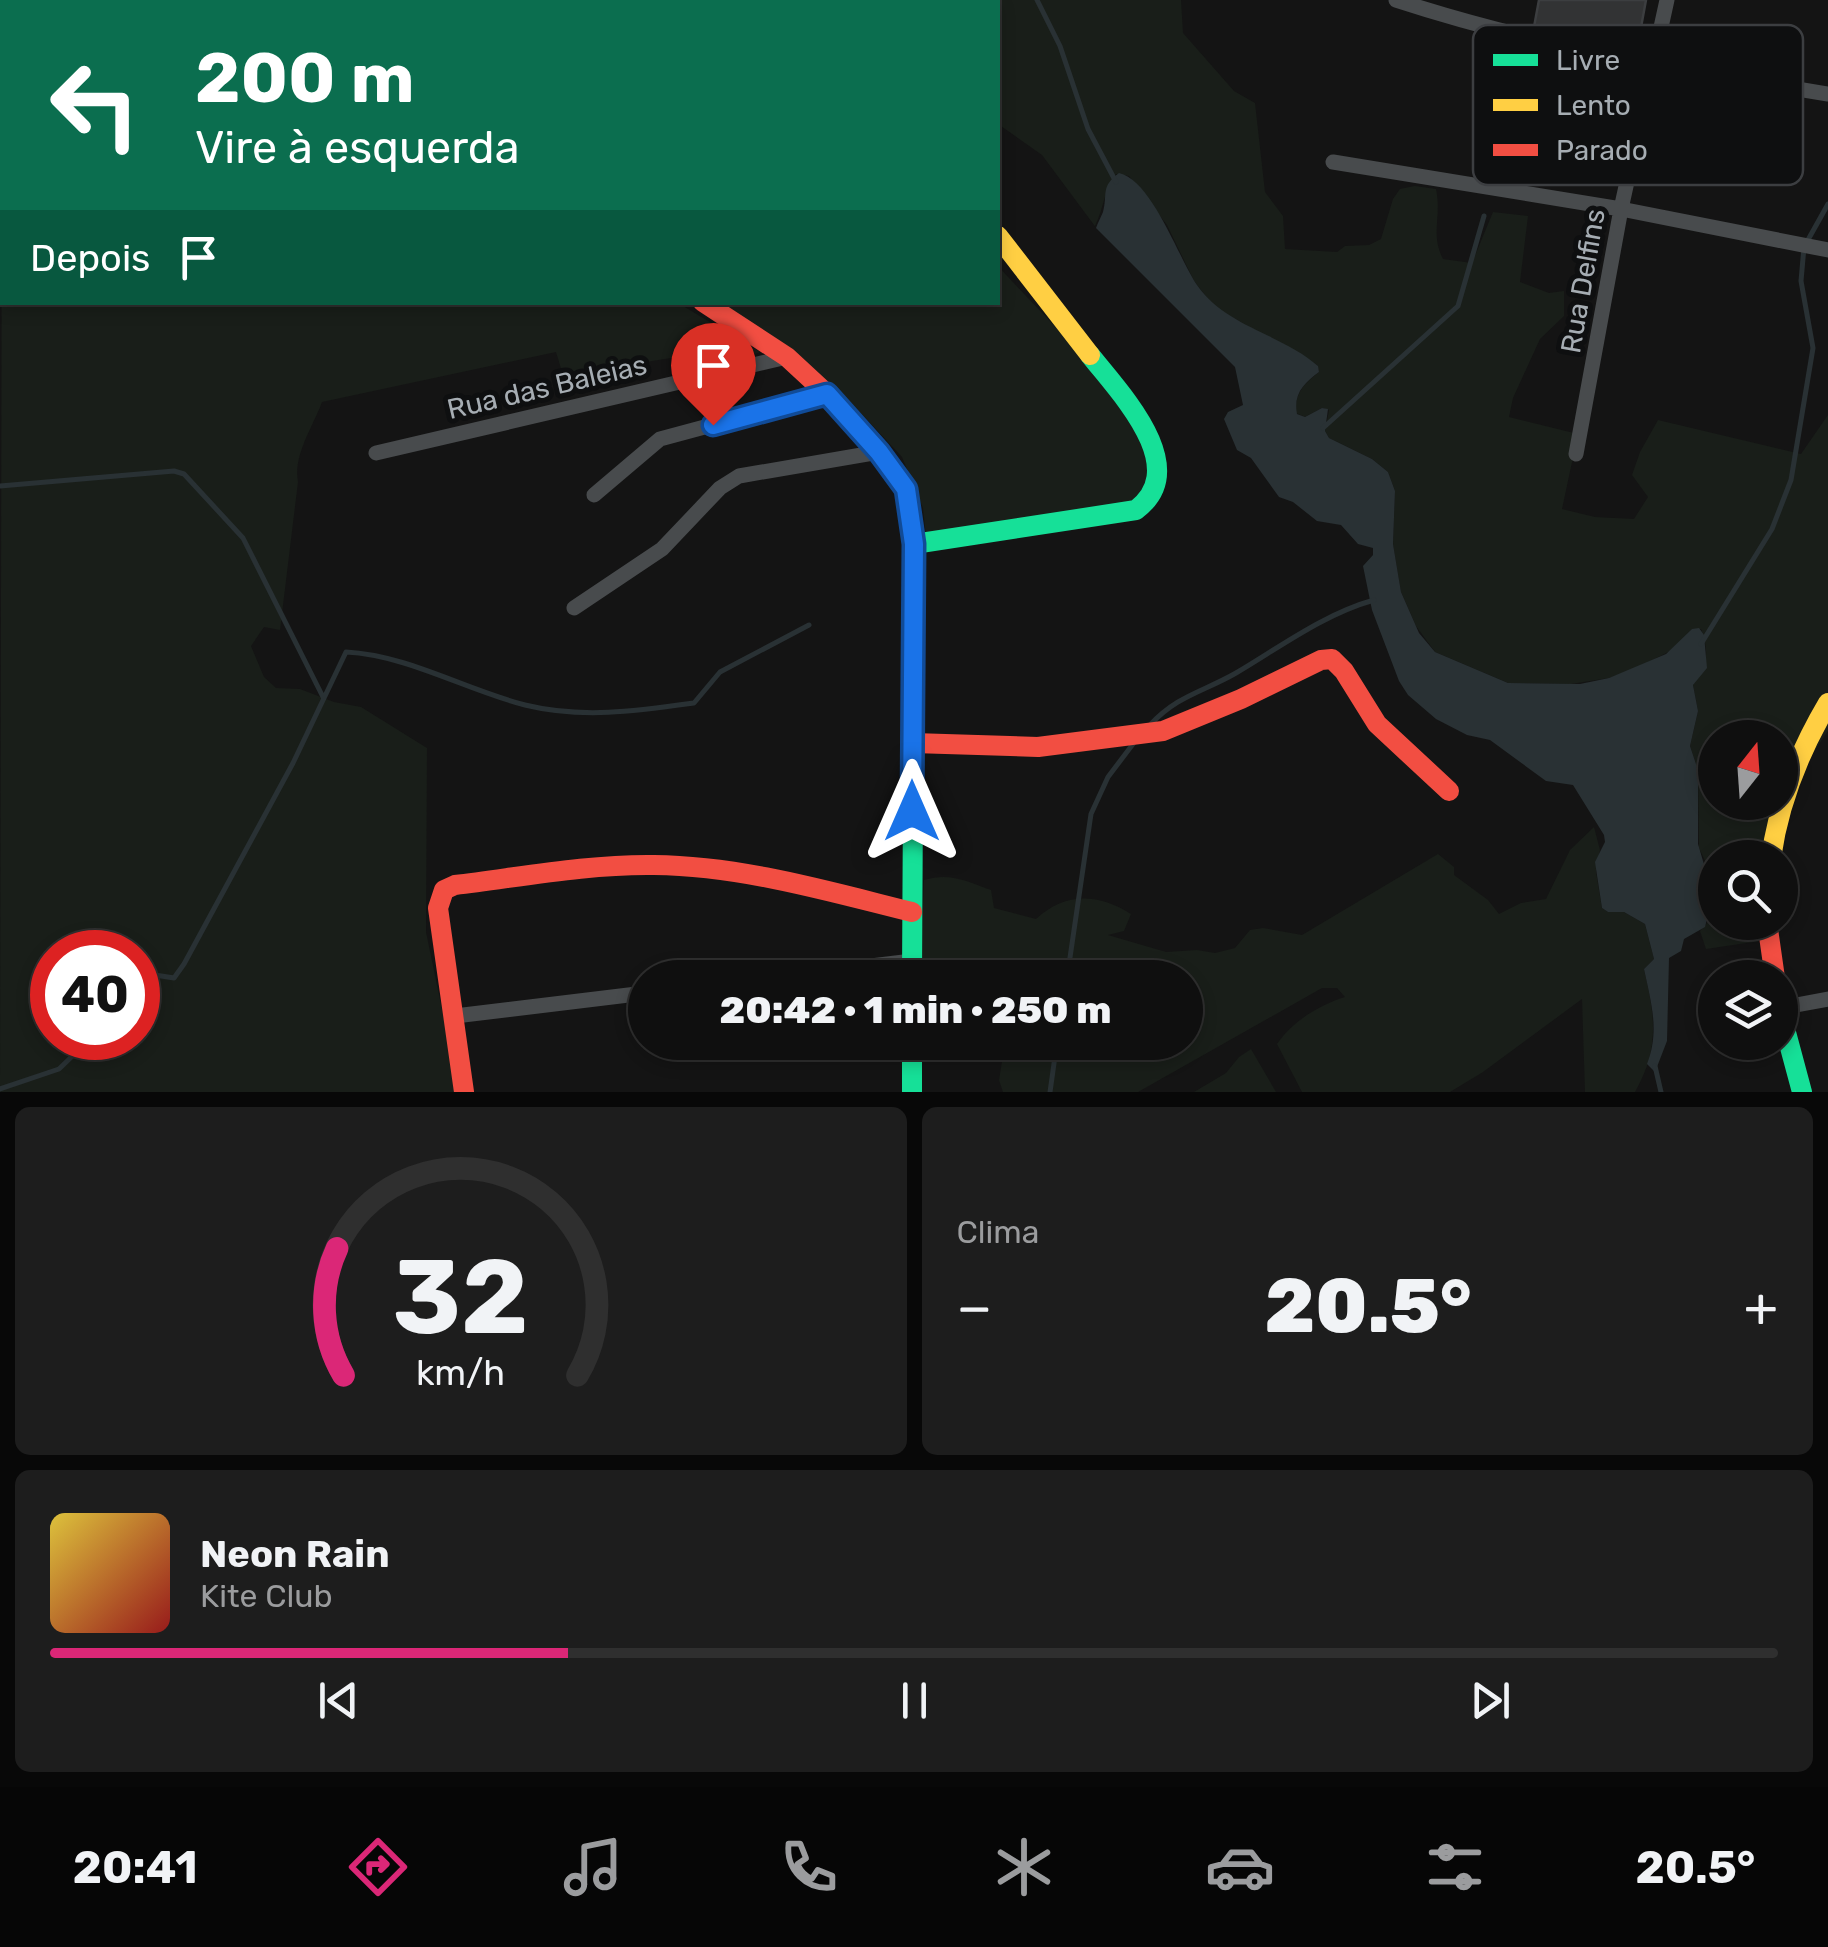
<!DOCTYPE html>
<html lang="pt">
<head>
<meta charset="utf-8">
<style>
	:root { --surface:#0f0f0f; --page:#1d1d1d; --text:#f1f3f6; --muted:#9b9c9e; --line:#2f2f2f; --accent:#db2777 }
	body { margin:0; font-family:Rubik,sans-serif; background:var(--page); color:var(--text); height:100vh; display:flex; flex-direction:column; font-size:38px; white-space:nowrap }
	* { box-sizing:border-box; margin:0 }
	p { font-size:32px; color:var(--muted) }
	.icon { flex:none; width:55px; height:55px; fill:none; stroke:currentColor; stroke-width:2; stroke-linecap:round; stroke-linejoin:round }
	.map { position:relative; height:1092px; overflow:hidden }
	.panel { display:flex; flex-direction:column; gap:15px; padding:15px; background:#080808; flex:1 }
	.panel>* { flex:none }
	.hud { position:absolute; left:0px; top:0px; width:1000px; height:305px; box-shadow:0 5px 15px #0003,0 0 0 2px var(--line); background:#0b6e4f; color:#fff; overflow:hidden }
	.needle { width:65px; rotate:17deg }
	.controls { position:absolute; left:1698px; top:720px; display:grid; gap:20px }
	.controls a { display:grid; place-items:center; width:100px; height:100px; border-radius:50%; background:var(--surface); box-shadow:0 5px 15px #0003,0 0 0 2px var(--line); font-size:50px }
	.speed { position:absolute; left:30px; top:930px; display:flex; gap:20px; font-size:50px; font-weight:700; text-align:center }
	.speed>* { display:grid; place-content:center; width:130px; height:130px; border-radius:50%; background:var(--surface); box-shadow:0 5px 15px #0003,0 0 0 2px var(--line); line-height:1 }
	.speed .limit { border:15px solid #d22; background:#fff; color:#111 }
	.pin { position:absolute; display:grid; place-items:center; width:85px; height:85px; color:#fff; margin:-102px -42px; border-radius:50% 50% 50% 0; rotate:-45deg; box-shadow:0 0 10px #0007 }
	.pin .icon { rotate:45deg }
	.me { position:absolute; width:110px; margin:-55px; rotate:0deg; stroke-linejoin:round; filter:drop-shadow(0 0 8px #0008) }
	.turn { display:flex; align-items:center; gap:35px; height:210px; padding:0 30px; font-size:45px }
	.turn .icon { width:130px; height:130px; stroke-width:2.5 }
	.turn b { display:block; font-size:70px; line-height:85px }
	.then { display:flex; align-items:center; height:95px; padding:0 30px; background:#0003; gap:20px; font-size:38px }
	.big { font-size:75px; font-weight:800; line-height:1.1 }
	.panel .card { flex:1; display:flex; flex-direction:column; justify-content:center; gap:15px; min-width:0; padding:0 35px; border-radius:15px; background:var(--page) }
	.panel .dial { align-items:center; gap:0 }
	.dial svg { height:260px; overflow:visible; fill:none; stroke:var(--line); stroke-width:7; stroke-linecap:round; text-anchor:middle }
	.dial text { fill:var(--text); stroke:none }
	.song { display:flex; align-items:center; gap:30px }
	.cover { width:120px; height:120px; border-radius:15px; background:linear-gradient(135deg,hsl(50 70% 55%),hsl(0 70% 35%)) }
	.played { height:10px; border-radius:5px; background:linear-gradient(90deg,var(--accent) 30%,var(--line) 30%) }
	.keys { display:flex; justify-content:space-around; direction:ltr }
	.heat { display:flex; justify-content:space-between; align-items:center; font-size:55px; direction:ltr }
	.panel .tiles { flex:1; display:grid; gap:15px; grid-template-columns:1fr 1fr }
	.card:last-child { grid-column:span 2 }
	.trip { position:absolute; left:628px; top:960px; width:575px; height:100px; border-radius:50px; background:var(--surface); box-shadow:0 5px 15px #0003,0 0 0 2px var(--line); font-weight:800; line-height:100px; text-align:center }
	.menu { display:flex; height:160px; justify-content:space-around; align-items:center; background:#060606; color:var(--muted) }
	.menu .icon { width:70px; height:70px }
	.menu .on { color:var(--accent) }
	.menu b { font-size:45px; color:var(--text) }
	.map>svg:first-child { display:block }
	.green { fill:#191e19; fill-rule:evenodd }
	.water { fill:#293134 }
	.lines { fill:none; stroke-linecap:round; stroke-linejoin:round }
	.stream { stroke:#293134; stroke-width:5 }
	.building { fill:#323334; stroke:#3c3e40; stroke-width:2.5 }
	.street { stroke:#484b4d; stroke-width:15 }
	.fast { stroke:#16e098; stroke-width:20 }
	.slow { stroke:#ffcf43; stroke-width:20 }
	.jam { stroke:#f24e42; stroke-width:20 }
	.route-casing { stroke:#114b97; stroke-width:25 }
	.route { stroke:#1a73e8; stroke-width:18 }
	.labels { text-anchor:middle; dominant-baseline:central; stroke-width:10; stroke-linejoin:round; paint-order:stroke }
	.street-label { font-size:28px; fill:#a6adb3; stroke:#0e0f10 }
	.key { fill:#0e0f10; stroke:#3c3e41; stroke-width:2.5 }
	.key-label { font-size:28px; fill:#a6adb3 }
</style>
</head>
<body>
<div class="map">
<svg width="1828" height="1092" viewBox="0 0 1828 1092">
	<rect width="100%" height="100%" fill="#141414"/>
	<path class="green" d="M167 0H341L342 2H163Z
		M361 0H1181L1183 33 1234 91 1255 103 1265 192 1283 216 1285 249 1337 252 1345 246 1369 245 1381 239 1393 199 1400 189 1415 186 1436 189C1442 217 1430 234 1443 259L1472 263 1493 212 1528 216 1520 282 1549 293 1564 291V316L1540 339 1513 398 1509 417 1578 434 1562 509 1595 517 1634 519 1648 497 1632 475 1640 452 1658 420 1801 454 1828 415V731L1792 783 1773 857 1715 858V922L1767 923V940L1706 949 1700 931 1707 923 1713 894 1707 865 1699 848 1698 770 1690 746 1698 711 1693 685C1707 667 1710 653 1701 629H1692L1672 650 1637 668 1609 678 1571 684 1508 683 1435 652 1416 626 1401 592 1393 544 1395 491 1388 472 1372 459 1329 438 1325 431 1329 410 1322 408 1305 417 1296 413C1295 392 1304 384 1319 372L1317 365 1223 312 1208 299 1194 281 1167 225 1129 176 1116 174C1104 190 1104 208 1095 226L1100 233 1042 155 998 124V2ZM1715 738H1780V802H1715Z
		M2 90V302L678 303 760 352 755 354 722 350 563 375 556 352 322 402C313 427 293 455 298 482L280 630 264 627 251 646 264 677 276 688 300 689 334 702 361 707 427 748 426 932 459 1092H0ZM52 952H138V1038H52Z
		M998 266C1045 318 1103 370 1138 431 1150 451 1152 476 1151 498L926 537 923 508 902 457 844 395 767 332 716 303 998 302Z
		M1594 827 1600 850 1596 872 1602 908 1608 912H1624L1645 924 1654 959 1644 969C1655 1016 1660 1048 1635 1092H1585L1582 999 1483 1072 1450 1092H1302L1277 1044C1293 1021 1319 1005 1345 997L1337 988H1322L1138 1092H1003L999 1080 1005 1043 1185 1042V978H1001L999 972 920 973 924 880C950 872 966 881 991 890L994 908 1036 919C1065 892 1098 893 1131 914L1124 931 1108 935 1166 952 1197 950 1215 953 1235 948 1250 930 1263 928 1302 935 1438 854 1454 867V875L1488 900 1499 914 1521 903 1546 899 1570 850Z
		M1251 1049 1276 1092H1194L1226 1073 1239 1057Z"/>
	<path class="water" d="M1119 173C1152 180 1179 259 1197 285 1226 327 1282 334 1318 366L1319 372C1304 383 1293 394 1297 414L1305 417 1322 408 1328 409 1325 431 1329 438 1372 459 1388 472 1395 491 1393 544 1401 592 1419 633 1435 652 1508 683 1580 684 1609 678 1666 654 1692 629 1699 628 1704 635 1707 668 1693 685 1698 711 1690 746 1698 770V844L1713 895 1705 927 1684 939 1681 951 1669 958 1667 1041 1655 1072 1647 1064C1660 1031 1651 1002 1644 969L1654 959 1645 924 1624 912H1608L1602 908 1595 862 1605 842 1604 835 1573 785 1546 781 1490 740 1467 735 1436 719 1408 695 1399 681 1372 610 1363 566 1373 555V548L1358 544 1341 525 1317 521 1293 502 1279 497 1251 458 1237 450 1224 419 1228 412 1243 405 1235 367 1096 228C1098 222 1101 217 1103 212 1108 194 1100 187 1119 173Z"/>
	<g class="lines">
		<path class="stream" d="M1037 0 1060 46 1088 129 1116 182
			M1323 428 1458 306 1484 216
			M0 486 174 471 184 474 243 538 323 697
			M1701 644 1772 529 1791 480 1813 348 1801 281 1804 247 1828 204
			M1150 725C1178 695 1203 692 1236 673 1280 647 1324 614 1374 600
			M1067 978 1091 814 1108 777 1136 740
			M138 989 155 975 174 978 184 964 293 763 346 652C407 655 466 690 525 705 582 719 637 711 694 703L720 672 809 625
			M1655 1066 1661 1092
			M0 1089 59 1069 91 1038
			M1050 1092 1057 1042"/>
	</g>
	<path class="building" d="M1539 0H1646L1637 49 1534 27Z"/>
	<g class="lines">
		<path class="street" d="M1396 0C1537 46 1682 71 1828 94
			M1333 162 1621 209 1828 250
			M376 453 787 357
			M1576 454 1621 209 1667 0
			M594 495 660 439 827 394
			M574 608 662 549 720 488 739 476 879 452
			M772 978 912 961
			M1780 1008 1828 999
			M455 1016 645 993"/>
		<path class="fast" d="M914 544 1136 510C1193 467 1119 392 1090 355
			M912 978 914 616
			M1780 1010 1802 1092
			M912 1042V1092"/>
		<path class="slow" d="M998 236 1090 355
			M1771 858C1779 801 1799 752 1828 703"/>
		<path class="jam" d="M356 0 357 2
			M703 302 787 357 827 394 879 452 906 489 914 544V616
			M913 743 1038 747 1163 731 1241 699 1321 660 1332 659 1344 671 1377 724 1449 791
			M1767 922 1775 978
			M464 1092 438 908 444 890 455 885C521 877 588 864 654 865 742 866 827 891 912 912"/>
	</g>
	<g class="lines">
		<g class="route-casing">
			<path id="route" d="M713 425 827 394 879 452 906 489 914 544 912 811"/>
		</g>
		<use href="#route" class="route"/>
	</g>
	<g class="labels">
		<g class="street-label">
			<text transform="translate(1583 281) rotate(-80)">Rua Delfins</text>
			<text transform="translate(547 387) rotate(-13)">Rua das Baleias</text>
		</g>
	</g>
	<rect x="1473" y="25" width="330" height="160" rx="15" class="key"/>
	<rect x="1493" y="54" width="45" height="12" fill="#16e098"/>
	<rect x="1493" y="99" width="45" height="12" fill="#ffcf43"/>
	<rect x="1493" y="144" width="45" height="12" fill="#f24e42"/>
	<g class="key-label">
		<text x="1556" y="70">Livre</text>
		<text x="1556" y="115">Lento</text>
		<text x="1556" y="160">Parado</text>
	</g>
</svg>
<div class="controls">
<a><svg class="needle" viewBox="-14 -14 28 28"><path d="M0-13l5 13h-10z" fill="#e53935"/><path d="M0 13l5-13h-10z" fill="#9b9c9e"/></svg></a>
<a><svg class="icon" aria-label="search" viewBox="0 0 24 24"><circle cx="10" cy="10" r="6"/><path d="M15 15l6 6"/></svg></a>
<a><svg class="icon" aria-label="layers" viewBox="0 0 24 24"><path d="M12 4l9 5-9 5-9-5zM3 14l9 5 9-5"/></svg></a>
</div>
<div class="speed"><div class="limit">40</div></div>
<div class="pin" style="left:713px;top:425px;background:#d93025"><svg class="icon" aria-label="arrive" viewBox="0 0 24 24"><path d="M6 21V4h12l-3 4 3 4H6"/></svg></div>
<svg class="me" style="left:912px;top:811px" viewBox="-20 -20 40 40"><path d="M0-17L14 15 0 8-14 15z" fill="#1a73e8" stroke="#fff" stroke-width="4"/></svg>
<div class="trip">20:42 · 1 min · 250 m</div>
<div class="hud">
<div class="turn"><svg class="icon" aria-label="left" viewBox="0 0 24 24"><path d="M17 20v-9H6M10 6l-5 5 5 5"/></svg><div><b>200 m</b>Vire à esquerda</div></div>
<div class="then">Depois<svg class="icon" aria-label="arrive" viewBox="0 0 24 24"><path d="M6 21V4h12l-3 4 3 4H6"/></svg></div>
</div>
</div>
<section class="panel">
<div class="tiles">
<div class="card dial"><svg viewBox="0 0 100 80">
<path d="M14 69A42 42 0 1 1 86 69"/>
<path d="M14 69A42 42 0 0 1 12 30" stroke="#db2777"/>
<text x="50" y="56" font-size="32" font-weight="700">32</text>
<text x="50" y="72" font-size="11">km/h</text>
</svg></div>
<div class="card"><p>Clima</p>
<div class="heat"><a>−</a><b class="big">20.5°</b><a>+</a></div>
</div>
<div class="card">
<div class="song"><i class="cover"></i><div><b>Neon Rain</b><p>Kite Club</p></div></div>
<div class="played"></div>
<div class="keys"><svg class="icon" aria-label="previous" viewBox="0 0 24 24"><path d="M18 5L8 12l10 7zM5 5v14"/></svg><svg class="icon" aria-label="pause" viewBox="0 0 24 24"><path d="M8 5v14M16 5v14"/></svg><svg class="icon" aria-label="next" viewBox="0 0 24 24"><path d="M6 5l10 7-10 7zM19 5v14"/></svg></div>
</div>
</div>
</section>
<nav class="menu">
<b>20:41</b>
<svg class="icon on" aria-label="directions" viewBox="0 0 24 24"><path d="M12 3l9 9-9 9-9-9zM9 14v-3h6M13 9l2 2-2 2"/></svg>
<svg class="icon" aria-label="music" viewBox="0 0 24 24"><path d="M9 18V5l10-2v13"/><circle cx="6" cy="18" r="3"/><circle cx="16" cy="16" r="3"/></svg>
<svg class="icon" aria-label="phone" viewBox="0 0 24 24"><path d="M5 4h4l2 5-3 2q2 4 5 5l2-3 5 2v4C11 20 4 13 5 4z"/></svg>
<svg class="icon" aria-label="climate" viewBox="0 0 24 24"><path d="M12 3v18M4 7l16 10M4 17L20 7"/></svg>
<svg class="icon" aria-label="car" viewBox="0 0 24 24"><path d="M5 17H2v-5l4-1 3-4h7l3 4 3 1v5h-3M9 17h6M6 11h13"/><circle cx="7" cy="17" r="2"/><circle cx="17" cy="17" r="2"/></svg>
<svg class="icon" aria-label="filters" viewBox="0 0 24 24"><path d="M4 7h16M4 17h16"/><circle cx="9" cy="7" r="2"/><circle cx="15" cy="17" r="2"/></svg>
<b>20.5°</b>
</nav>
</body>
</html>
